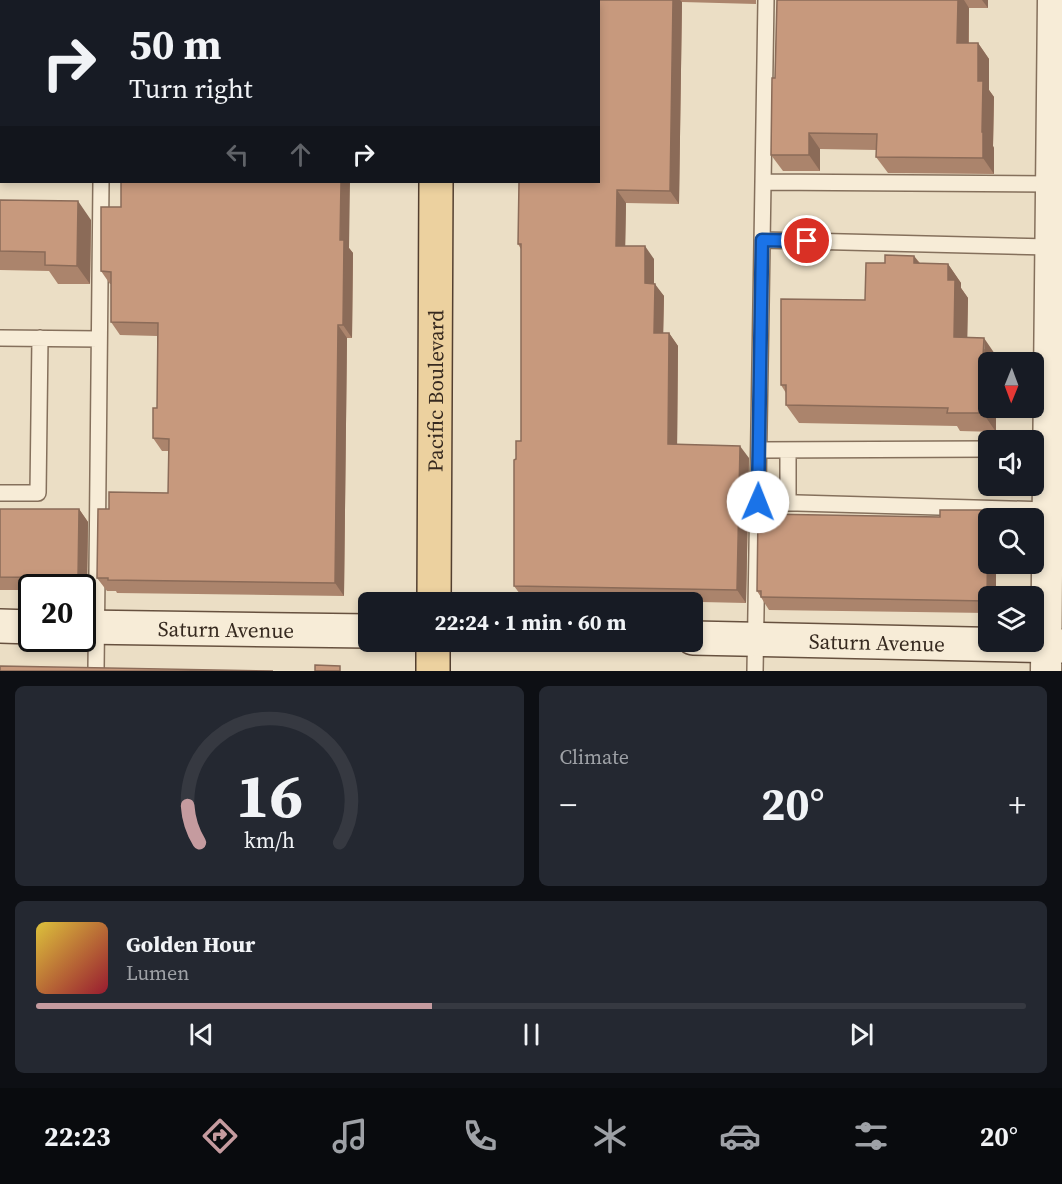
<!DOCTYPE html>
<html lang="en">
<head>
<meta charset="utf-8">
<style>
	:root { --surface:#171b24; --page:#242831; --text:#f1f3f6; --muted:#9ea1a6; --line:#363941; --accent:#c59b9f }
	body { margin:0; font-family:"Source Serif 4",serif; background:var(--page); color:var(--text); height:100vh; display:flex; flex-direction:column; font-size:22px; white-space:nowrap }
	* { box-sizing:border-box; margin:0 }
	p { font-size:20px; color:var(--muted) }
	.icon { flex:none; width:33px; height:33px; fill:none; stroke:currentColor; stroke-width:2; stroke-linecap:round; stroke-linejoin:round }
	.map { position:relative; height:671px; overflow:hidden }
	.panel { display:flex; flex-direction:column; gap:15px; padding:15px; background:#0d0f14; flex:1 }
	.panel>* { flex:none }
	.hud { position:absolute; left:0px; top:0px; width:600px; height:183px; box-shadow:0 3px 9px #0003; background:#171b24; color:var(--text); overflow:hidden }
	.needle { width:39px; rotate:181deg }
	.tools { position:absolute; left:978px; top:352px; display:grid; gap:12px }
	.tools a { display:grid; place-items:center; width:66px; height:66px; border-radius:9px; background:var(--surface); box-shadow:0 3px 9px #0003; font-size:30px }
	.speed { position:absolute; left:18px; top:574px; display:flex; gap:12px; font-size:30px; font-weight:700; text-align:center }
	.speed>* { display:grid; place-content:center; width:78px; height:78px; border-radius:50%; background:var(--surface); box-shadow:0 3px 9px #0003; line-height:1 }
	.speed .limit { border:3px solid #111; border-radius:9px; background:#fff; color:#111 }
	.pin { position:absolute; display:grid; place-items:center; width:51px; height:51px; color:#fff; margin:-26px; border:3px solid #fff; border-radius:50%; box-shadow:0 2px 6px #0007 }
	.me { position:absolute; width:66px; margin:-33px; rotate:1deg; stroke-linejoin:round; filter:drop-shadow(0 0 4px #0008) }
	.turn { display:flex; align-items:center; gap:21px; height:126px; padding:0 30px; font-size:27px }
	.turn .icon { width:78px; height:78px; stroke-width:2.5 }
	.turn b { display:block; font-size:42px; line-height:51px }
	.lanes { display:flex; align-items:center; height:57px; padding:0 30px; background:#0003; justify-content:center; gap:30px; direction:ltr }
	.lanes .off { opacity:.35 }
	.big { font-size:45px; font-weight:700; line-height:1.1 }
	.panel .tile { flex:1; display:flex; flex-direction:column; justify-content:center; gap:9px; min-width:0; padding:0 21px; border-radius:9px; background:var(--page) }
	.panel .dial { align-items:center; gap:0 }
	.dial svg { height:156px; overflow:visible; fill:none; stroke:var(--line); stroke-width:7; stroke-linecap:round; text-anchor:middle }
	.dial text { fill:var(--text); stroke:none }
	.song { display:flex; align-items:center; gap:18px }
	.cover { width:72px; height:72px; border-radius:9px; background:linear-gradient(135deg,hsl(50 70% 55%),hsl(350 70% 35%)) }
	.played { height:6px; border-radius:3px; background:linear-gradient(90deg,var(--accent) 40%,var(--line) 40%) }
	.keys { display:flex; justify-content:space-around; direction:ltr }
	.heat { display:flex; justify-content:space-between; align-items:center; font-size:33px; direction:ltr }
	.panel .tiles { flex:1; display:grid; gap:15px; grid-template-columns:1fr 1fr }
	.tile:last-child { grid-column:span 2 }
	.trip { position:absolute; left:358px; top:592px; width:345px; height:60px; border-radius:9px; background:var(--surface); box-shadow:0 3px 9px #0003; font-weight:700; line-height:60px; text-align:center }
	.menu { display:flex; height:96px; justify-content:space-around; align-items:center; background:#090b0e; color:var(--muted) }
	.menu .icon { width:42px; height:42px }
	.menu .on { color:var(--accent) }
	.menu b { font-size:27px; color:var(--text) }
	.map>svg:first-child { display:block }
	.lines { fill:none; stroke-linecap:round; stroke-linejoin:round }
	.lane-casing { stroke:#85705c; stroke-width:18 }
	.street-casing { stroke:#85705c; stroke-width:33 }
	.secondary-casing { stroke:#67513f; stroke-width:36 }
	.primary-casing { stroke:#533f30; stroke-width:36 }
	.lane { stroke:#f7ecd7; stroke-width:15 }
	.street { stroke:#f7ecd7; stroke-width:30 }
	.secondary { stroke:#f7ecd7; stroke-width:33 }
	.primary { stroke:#ecd19f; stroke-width:33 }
	.wall { fill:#ab846c }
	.shaded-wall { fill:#8b6b58 }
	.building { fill:#c7997d; stroke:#8b6b58; stroke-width:1.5 }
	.route-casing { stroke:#114b97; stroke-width:15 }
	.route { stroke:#1a73e8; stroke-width:10 }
	.labels { text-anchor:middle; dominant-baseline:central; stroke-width:6; stroke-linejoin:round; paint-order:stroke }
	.street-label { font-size:21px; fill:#36291f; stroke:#f3e9d4 }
</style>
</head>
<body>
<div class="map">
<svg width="1062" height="671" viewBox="0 0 1062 671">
	<rect width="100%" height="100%" fill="#ebdec5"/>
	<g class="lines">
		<g class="lane-casing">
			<path id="lane" d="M103 2V0
				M763 182 1051 184
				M762 240 1050 247
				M0 338 99 339
				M759 450 988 449
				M0 493H38L40 338
				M758 502 1048 510
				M788 503V450
				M96 671 101 182
				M755 671 766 0"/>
		</g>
		<g class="street-casing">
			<path id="street" d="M1046 671 1053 0"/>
		</g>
		<g class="secondary-casing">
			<g id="secondary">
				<path d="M0 626 32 627"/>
				<path id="s1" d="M82 627 369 631"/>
				<path id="s2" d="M693 638 1062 646"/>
			</g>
		</g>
		<g class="primary-casing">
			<g id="primary">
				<path d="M437 2V0"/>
				<path id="s3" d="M434 603 436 182"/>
				<path d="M433 671V642"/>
			</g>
		</g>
		<use href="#lane" class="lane"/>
		<use href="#street" class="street"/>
		<use href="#secondary" class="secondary"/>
		<use href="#primary" class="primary"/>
	</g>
	<path class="wall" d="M0 0H64V2H2V139H0Z
		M522 0H756V4L682 2 679 204 626 203 625 246 654 259V284L664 296 663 333H669L678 346 677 444 749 458 746 603 523 598 514 586 516 459 521 441V249L518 244Z
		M777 0H988V8H969V43H978L989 59V90L994 97 993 146 994 148V174L888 173 876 157 877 150 820 149V171H783L771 155 775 78Z
		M0 200 91 220 90 284H58L49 271 0 270Z
		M349 248 353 253 352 338H347L344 596 117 593 116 591H107L97 578 109 509 168 493 169 451H162L153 438 157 408V336L120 335 111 322V284H110L101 271Z
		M914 256 920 263 948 264 961 283V288L968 298 967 338 997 357V363H988V408L996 432 960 431 957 426 799 423 786 405V393L781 385 865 300 885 263Z
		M0 509H79L88 522 87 591H82V588H32V590H0Z
		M988 510 994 519H988V613L769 610 757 591 940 517Z"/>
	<path class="shaded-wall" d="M54 0H64V2H54Z
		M348 0H357V2H349Z
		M673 0H680L682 2 679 204 670 191Z
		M958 0H964L969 8 968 59 957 43Z
		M982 0H988V8Z
		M978 43 989 59V90L994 97 993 146 994 148V174L983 158 978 81Z
		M809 133 820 149V171L809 155Z
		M341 182H350L349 248 353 253 352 338 343 325 340 240Z
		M617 190 626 203 625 259 616 246Z
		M78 201 91 220 90 284 77 266Z
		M645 246 654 259V296L645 283Z
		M914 256 927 274 914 263Z
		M948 264 961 283V288L968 298 967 356 954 337 948 280Z
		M655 284 664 296 663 345 654 333Z
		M338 325 347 338 344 596 335 583Z
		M669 333 678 346 677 457 668 444Z
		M984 338 997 357V363H988V387L985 382Z
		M983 382 988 389V408H996V432L983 413Z
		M740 446 749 458 746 603 737 590Z
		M79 509 88 522 87 591 78 578Z
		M988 510 994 519H988V564H996V597H988V603L987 601Z"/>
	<path class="building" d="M0 0H54V2H2V124H0Z
		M191 0H343V2H190Z
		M522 0H673L670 191 617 190 616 246H645V283L655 284 654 333H669L668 444 740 446 737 590 514 586V460L516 459V441H521V244H518L519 182H598V2H522Z
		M777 0H958L957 43H978V81H983L982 132H983V158L876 157 877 134 809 133V155H771L772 78H775Z
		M121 182H341L340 240H344L343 325H338L335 583 108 580V578H97L98 509H109V492L168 493 169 439 153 438V408H157L158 323 111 322V272L101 271V207H121Z
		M0 200 78 201 77 266 45 265V252L0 251Z
		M885 255 914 256V263L948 264V280H955L954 337 984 338 983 356H986L985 382H983V413H947L948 408 786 405V385H781V299L865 300 866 263H885Z
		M0 509H79L78 578 0 577Z
		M940 510H988L987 601 761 597V591H757L758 514 940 517Z
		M315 665 340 666V671H315Z
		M0 666 273 671H0Z"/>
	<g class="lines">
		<g class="route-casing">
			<path id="route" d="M758 502 762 240 807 241"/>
		</g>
		<use href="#route" class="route"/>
	</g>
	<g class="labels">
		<g class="street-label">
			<text stroke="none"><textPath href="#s3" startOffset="212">Pacific Boulevard</textPath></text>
			<text stroke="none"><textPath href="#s1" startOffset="144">Saturn Avenue</textPath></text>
			<text stroke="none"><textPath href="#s2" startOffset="184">Saturn Avenue</textPath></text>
		</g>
	</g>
</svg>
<div class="tools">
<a><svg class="needle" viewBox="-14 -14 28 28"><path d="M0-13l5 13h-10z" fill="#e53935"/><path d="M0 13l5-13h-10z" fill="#9ea1a6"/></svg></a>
<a><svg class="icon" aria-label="sound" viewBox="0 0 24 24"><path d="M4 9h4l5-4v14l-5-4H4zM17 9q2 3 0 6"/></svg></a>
<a><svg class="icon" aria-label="search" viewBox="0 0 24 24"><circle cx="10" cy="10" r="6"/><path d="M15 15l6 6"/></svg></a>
<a><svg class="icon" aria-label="layers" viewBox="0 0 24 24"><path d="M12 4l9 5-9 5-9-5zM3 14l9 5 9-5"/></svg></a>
</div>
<div class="speed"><div class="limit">20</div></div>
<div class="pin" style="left:807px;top:241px;background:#d93025"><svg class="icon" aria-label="arrive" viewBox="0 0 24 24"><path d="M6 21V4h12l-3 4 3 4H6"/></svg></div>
<svg class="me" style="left:758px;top:502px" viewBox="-20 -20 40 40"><circle r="19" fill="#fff"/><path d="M0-13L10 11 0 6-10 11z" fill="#1a73e8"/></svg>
<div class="trip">22:24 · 1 min · 60 m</div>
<div class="hud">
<div class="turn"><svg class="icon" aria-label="right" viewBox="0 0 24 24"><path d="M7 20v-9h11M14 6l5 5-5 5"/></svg><div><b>50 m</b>Turn right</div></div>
<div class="lanes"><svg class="icon off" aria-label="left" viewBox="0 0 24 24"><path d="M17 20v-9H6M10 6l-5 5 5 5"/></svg><svg class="icon off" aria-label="ahead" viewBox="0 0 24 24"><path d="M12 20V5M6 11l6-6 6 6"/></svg><svg class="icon" aria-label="right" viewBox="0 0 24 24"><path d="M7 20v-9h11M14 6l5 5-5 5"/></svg></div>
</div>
</div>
<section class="panel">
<div class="tiles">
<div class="tile dial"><svg viewBox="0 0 100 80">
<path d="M14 69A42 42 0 1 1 86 69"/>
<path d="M14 69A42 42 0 0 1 8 50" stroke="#c59b9f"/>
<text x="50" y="56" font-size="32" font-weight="700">16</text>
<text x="50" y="72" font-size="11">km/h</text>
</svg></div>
<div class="tile"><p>Climate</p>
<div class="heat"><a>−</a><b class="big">20°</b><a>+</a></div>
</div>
<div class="tile">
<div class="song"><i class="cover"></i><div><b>Golden Hour</b><p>Lumen</p></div></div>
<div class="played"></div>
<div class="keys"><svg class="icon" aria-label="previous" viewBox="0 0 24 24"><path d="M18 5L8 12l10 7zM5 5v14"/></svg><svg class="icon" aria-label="pause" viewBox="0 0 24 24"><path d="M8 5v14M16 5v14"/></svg><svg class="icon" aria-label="next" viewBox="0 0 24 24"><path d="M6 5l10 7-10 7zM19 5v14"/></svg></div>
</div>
</div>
</section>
<nav class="menu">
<b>22:23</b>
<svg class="icon on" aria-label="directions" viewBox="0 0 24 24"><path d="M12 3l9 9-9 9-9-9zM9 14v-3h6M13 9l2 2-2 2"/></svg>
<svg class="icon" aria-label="music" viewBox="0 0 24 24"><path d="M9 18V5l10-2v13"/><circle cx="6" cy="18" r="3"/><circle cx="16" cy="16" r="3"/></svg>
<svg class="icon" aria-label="phone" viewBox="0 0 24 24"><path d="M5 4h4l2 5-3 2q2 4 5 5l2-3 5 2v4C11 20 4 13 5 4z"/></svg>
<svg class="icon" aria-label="climate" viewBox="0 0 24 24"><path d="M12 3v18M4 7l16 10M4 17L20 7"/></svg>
<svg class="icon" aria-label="car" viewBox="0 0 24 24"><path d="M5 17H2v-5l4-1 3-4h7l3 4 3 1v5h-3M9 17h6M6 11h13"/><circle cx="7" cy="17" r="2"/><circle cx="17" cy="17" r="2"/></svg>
<svg class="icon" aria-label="filters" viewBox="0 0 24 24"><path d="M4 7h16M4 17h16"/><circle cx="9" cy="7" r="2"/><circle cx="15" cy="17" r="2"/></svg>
<b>20°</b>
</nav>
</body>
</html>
